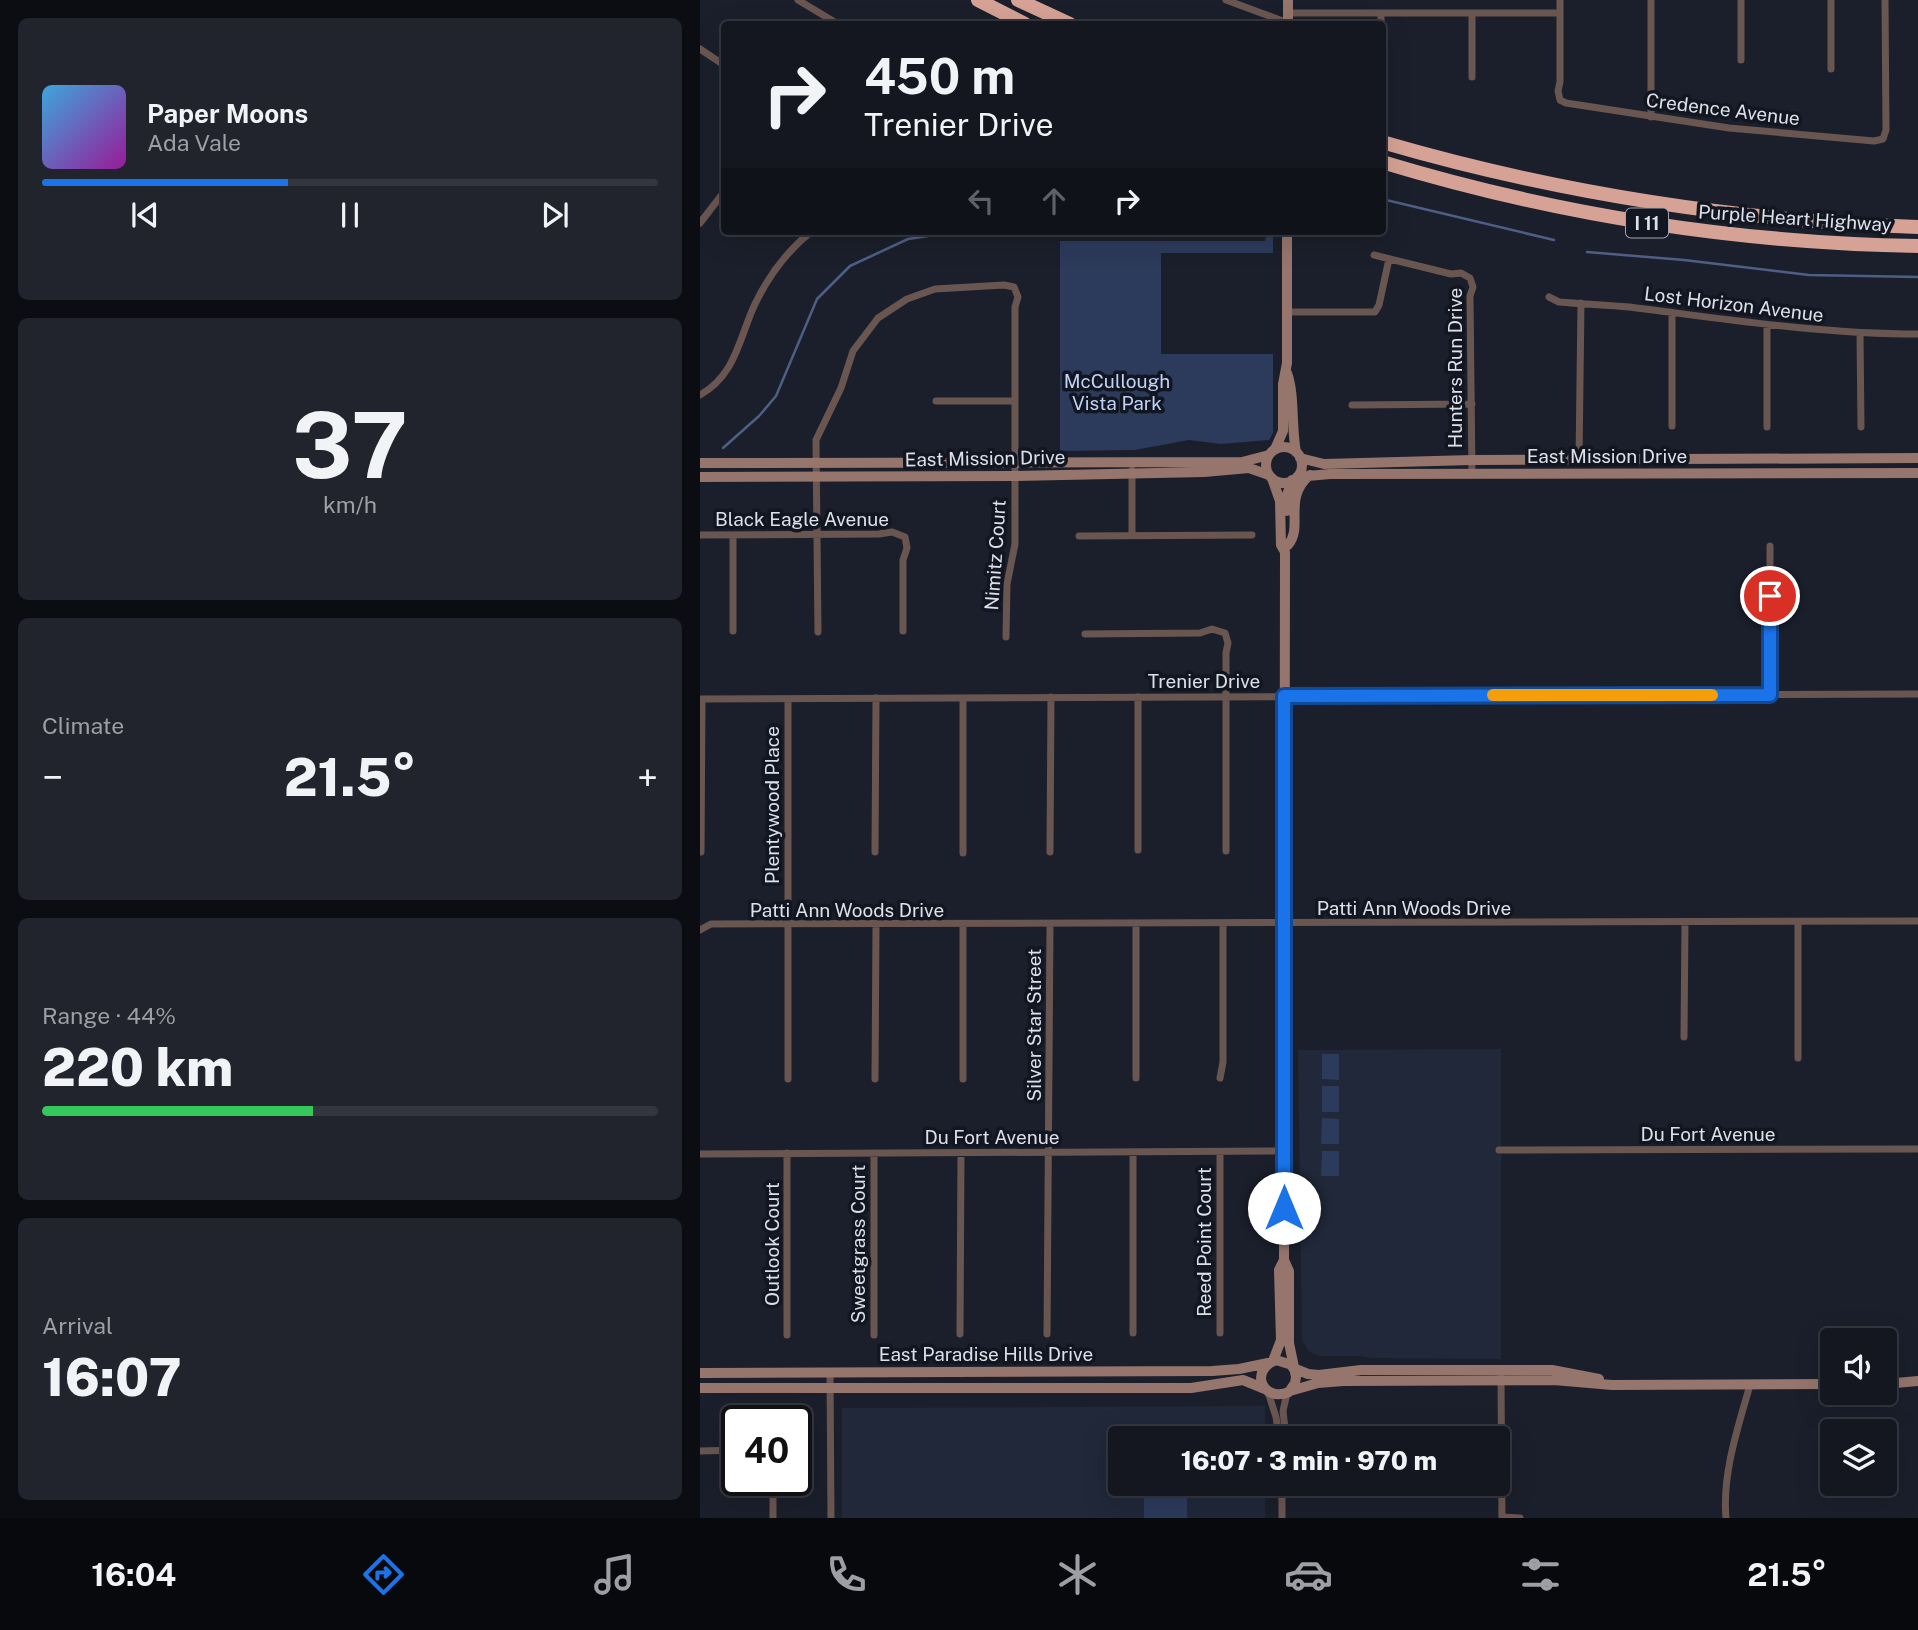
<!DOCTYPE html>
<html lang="en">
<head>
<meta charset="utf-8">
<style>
	:root { --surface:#141720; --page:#21242d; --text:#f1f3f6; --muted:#9d9fa5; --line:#33363e; --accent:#1a73e8 }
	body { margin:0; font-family:"Public Sans",sans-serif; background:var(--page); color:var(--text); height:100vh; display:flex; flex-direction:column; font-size:26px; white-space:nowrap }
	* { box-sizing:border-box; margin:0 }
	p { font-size:23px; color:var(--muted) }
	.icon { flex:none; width:38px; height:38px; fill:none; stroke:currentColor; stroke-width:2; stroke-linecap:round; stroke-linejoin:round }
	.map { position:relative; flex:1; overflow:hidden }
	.side { display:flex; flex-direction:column; gap:18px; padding:18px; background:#0b0d12; width:700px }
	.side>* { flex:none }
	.hud { position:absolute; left:21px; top:21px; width:665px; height:214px; border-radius:7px; box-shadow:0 7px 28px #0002,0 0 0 2px var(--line); background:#141720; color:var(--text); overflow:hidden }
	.buttons { position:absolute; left:1120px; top:1328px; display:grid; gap:14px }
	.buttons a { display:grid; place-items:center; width:77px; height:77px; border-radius:7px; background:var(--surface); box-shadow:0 7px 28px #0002,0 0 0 2px var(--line); font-size:35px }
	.speed { position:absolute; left:21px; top:1405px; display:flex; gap:14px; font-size:35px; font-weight:700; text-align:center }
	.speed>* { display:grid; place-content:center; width:91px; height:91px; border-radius:50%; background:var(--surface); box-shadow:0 7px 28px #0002,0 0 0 2px var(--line); line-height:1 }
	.speed .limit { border:4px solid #111; border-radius:10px; background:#fff; color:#111 }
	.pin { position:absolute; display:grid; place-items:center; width:60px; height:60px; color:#fff; margin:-30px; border:4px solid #fff; border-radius:50%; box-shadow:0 2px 7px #0007 }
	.me { position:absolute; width:77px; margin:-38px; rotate:0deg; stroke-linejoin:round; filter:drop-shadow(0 0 5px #0008) }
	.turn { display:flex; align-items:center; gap:24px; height:147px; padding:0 28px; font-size:32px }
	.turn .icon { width:91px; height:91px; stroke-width:2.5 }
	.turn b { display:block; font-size:49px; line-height:60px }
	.lanes { display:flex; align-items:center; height:66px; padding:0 28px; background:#0003; justify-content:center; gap:35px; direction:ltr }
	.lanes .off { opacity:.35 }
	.big { font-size:52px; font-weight:800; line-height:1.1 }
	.side .widget { flex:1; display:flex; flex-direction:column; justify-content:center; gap:10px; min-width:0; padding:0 24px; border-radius:10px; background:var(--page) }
	.side .dial { align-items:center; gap:0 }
	.dial b { font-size:91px; line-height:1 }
	.song { display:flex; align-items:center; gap:21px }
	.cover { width:84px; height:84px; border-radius:10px; background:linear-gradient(135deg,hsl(200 70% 55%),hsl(300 70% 35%)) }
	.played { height:7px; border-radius:4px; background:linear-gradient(90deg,var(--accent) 40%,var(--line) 40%) }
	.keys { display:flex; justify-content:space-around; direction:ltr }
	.heat { display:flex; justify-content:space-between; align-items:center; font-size:38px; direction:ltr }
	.charge { height:10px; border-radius:5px; background:linear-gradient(90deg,#34c759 44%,var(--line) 0) }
	.trip { position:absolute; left:408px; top:1426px; width:402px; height:70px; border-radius:7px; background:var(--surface); box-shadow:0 7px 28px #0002,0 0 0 2px var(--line); font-weight:800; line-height:70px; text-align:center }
	.tabs { display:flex; height:112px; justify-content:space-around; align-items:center; background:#08090d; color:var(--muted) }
	.tabs .icon { width:49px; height:49px }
	.tabs .current { color:var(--accent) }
	.tabs b { font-size:32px; color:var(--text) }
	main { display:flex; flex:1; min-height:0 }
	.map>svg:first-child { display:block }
	.built { fill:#202839 }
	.green { fill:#2c3a5b }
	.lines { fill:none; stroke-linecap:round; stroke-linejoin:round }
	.stream { stroke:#4f5e84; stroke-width:2.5 }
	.street { stroke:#6a5651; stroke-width:7 }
	.secondary { stroke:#95756c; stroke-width:10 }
	.highway { stroke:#d5a295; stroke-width:14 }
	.route-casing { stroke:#114b97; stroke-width:18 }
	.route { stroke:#1a73e8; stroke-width:12 }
	.slow { stroke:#f59e0b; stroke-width:12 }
	.labels { text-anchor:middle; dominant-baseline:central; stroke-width:7; stroke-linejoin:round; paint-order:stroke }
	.shield { fill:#111621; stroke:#a0a3ad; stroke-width:2 }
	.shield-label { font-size:18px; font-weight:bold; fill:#dde0e9 }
	.street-label { font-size:19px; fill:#dde0e9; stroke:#111621 }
	.park-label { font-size:19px; fill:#c1d2f8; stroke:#111621 }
</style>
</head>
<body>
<main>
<section class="side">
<div class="widget">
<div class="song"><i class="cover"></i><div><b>Paper Moons</b><p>Ada Vale</p></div></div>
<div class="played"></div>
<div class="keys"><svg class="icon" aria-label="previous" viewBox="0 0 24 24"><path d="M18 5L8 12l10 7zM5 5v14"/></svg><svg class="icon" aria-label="pause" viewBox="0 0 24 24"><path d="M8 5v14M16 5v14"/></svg><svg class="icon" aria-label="next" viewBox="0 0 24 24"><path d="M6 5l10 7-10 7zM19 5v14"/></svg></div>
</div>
<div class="widget dial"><b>37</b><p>km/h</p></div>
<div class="widget"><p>Climate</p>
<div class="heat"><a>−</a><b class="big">21.5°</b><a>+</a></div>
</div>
<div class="widget"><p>Range · 44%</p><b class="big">220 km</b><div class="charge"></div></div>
<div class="widget"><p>Arrival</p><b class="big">16:07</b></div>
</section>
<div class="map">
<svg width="1218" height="1518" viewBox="0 0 1218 1518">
	<rect width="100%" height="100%" fill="#1a1f2b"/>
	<path class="built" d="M801 1049V1359L674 1358 658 1356H619L608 1351 602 1340 598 1050Z
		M565 1406V1438H420V1484H565V1518H142V1408Z"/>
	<path class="green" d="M566 237H573V253H461V354H573V433L569 440 521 444 489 440 435 450 360 451V241H565Z
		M622 1054H639V1080L622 1079Z
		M622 1086H639V1112H622Z
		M622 1118 639 1119V1144H621Z
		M622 1151H639V1176H621Z
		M487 1491V1518H444V1492Z"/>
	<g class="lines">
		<path class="stream" d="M682 199 854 240
			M887 252 984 260 1109 275 1218 277
			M23 448 59 416 76 396 117 299 150 266 208 239 260 231"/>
		<path class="street" d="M98 0 138 24
			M526 0 588 23
			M860 0V82L858 91 860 100 866 103 1029 128 1174 141 1183 139 1186 130 1185 0
			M1041 0V60
			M588 13H860
			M681 13V24
			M0 49 24 65
			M1131 69V0
			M772 77V13
			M951 117V0
			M0 223 24 192
			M674 255 751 274 761 273 770 278 773 287 770 296 772 474
			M849 297 859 302C882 304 906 305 929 307 1025 319 1121 334 1218 334
			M588 312H675L679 305 689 259
			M972 313V426
			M1067 325V427
			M1160 333 1161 427
			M0 395C36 375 39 338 55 304 68 277 88 250 112 231
			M236 401H315
			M652 405 772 404
			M879 460 881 303
			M432 470V535
			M0 535 179 534 192 532 205 537 207 548 203 560V631
			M33 535V631
			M379 536 552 535
			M1070 546V695
			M118 632 116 440 141 388 153 351 178 318 207 299 235 289 304 285 314 287 318 297 315 307V544L307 584 306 637
			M385 634 500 633 512 629 525 633 528 643 526 653V851
			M263 698V853
			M0 699 1218 694
			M438 850V697
			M1 852 2 699
			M175 852 176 698
			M350 852 351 697
			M1098 923V1058
			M263 925V1079
			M0 930 11 924 1218 921
			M984 1037 985 922
			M436 1078V925
			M520 1078 523 1062V924
			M88 1079V699
			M175 1079 176 926
			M799 1150 1218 1149
			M0 1154 584 1151
			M433 1333V1152
			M520 1333V1152
			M260 1334 261 1153
			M347 1334 350 925
			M87 1335V1153
			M174 1335V1153
			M130 1373 131 1518
			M801 1377 802 1518
			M568 1392 576 1417 579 1438
			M586 1438 583 1411 587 1393
			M0 1451 37 1450
			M73 1480V1518
			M582 1484V1518
			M802 1517 820 1518
			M1026 1518C1022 1474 1038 1427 1050 1385"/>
		<path class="secondary" d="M588 24V0
			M587 373C595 395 591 427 596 452
			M566 465a18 18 0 1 1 36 0a18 18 0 1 1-36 0Z
			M575 449 583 431V384L587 363V231
			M600 458 624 464 772 460 1218 458
			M0 463 542 462 569 455
			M0 477 315 476 504 472 549 468 569 475
			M597 477 630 474 1218 473
			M572 478 580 501 581 545 585 552 584 1260 589 1271V1343L596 1377 595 1383 589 1392C562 1403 549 1370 576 1360L592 1365
			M587 511V495L592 480
			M588 545C604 527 582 498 610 475
			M573 1361 581 1340 579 1270 584 1260
			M593 1368 608 1374 619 1375 661 1370H852L899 1379
			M0 1373 512 1371 539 1369 568 1363
			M1185 1384 1218 1381
			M0 1388H491L543 1380 565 1389
			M590 1391 618 1383 643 1381 854 1380 912 1385 1132 1384"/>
		<path class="highway" d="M278 0 325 24
			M318 0 370 24
			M682 142C857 193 1037 221 1218 227
			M682 162C857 215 1036 243 1218 246"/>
	</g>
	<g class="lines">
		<g class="route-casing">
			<path id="route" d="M584 1208V696L1070 695V596"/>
		</g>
		<use href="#route" class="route"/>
		<path class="slow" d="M793 695H1012"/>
	</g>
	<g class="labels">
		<rect class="shield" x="926" y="208.5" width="42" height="29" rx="5"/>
		<g class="shield-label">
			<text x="947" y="223">I 11</text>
		</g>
		<g class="street-label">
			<text transform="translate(1023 109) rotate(7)">Credence Avenue</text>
			<text transform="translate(1095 218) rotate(4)">Purple Heart Highway</text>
			<text transform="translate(1034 304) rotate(7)">Lost Horizon Avenue</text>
			<text transform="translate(755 368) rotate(-90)">Hunters Run Drive</text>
			<text x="907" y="456">East Mission Drive</text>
			<text transform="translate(285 458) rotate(-1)">East Mission Drive</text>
			<text x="102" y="519">Black Eagle Avenue</text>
			<text transform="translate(295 555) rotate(-86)">Nimitz Court</text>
			<text x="504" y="681">Trenier Drive</text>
			<text transform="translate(72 805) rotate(-90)">Plentywood Place</text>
			<text x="714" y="908">Patti Ann Woods Drive</text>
			<text x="147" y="910">Patti Ann Woods Drive</text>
			<text transform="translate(334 1025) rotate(-90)">Silver Star Street</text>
			<text x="1008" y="1134">Du Fort Avenue</text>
			<text x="292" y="1137">Du Fort Avenue</text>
			<text transform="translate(504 1242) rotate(-90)">Reed Point Court</text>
			<text transform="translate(72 1244) rotate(-90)">Outlook Court</text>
			<text transform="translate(158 1244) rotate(-90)">Sweetgrass Court</text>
			<text x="286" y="1354">East Paradise Hills Drive</text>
		</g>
		<g class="park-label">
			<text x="417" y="381">McCullough<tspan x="417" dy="22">Vista Park</tspan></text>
		</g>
	</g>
</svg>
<div class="buttons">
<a><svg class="icon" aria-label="sound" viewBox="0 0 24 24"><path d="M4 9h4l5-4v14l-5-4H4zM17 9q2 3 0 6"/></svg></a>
<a><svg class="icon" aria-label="layers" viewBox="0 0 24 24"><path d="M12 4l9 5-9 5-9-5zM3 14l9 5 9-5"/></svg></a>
</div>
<div class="speed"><div class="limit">40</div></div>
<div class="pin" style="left:1070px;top:596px;background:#d93025"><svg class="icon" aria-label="arrive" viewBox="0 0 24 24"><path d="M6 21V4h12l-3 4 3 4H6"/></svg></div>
<svg class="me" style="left:584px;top:1208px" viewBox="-20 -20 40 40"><circle r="19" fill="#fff"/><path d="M0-13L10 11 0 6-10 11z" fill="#1a73e8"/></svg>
<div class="trip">16:07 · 3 min · 970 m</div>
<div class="hud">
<div class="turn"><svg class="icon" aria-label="right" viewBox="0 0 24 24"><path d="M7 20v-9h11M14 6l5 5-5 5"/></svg><div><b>450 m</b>Trenier Drive</div></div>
<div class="lanes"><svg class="icon off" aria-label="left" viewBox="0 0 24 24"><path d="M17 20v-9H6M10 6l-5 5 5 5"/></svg><svg class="icon off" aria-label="ahead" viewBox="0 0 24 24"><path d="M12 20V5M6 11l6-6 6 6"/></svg><svg class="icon" aria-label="right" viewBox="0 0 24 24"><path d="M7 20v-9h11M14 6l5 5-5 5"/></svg></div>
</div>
</div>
</main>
<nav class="tabs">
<b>16:04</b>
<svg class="icon current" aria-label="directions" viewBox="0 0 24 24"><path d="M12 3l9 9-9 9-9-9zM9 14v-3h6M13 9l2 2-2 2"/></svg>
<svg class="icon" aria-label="music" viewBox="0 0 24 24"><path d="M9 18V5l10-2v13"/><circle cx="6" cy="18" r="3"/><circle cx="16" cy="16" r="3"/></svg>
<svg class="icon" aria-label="phone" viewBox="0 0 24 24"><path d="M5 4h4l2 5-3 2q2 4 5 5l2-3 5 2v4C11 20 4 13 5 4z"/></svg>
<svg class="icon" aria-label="climate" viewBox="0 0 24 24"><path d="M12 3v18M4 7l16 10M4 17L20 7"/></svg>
<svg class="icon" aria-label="car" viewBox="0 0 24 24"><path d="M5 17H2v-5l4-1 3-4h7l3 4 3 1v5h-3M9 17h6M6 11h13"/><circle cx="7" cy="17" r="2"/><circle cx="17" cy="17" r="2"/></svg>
<svg class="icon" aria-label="filters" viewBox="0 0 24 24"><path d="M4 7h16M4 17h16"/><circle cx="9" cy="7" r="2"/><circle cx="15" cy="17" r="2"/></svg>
<b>21.5°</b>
</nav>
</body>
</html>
